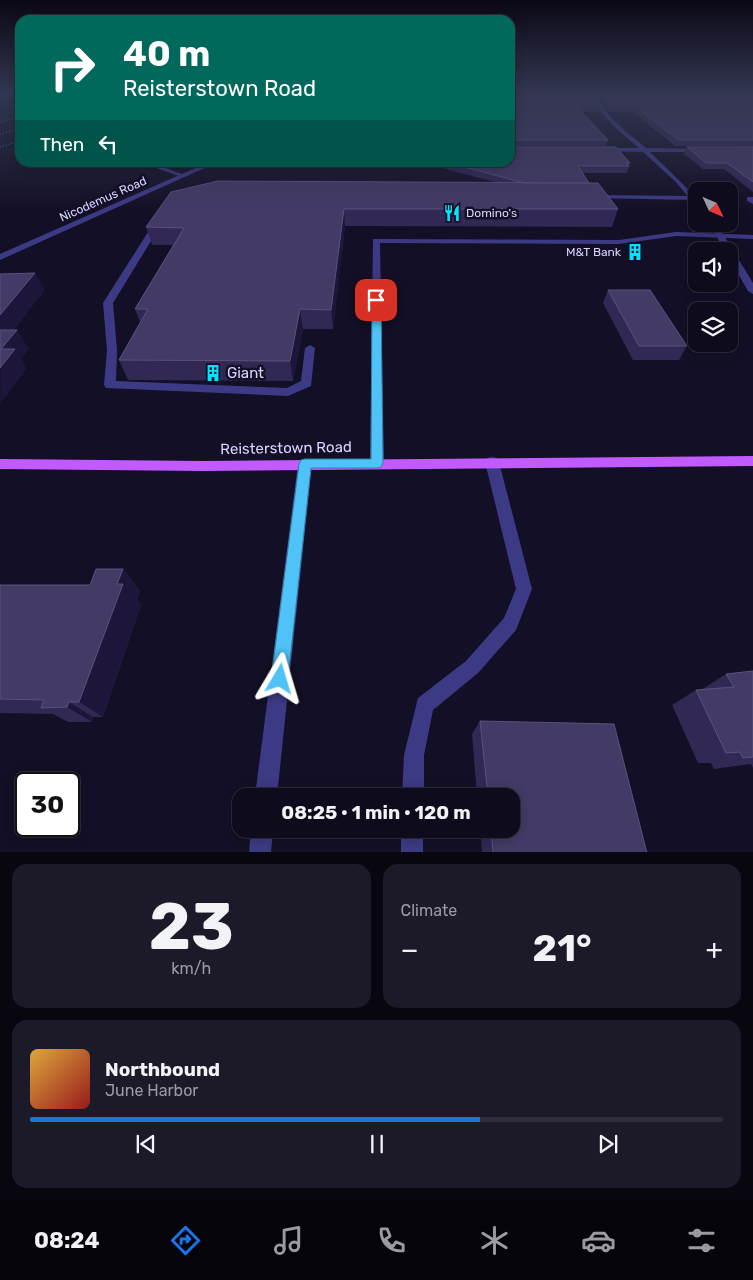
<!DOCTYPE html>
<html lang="en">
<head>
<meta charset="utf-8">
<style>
	:root { --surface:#0e0b1c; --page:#1c1929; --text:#f1f3f6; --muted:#9b9ba3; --line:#2e2b3b; --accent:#1a73e8 }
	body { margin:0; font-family:Rubik,sans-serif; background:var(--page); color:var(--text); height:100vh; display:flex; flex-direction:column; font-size:19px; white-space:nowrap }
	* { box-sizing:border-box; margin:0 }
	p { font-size:16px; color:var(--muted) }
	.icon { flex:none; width:28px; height:28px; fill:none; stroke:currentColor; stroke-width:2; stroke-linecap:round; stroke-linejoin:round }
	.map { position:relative; height:852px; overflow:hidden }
	.sheet { display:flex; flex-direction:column; gap:12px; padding:12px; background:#08060f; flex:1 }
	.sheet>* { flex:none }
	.hud { position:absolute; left:15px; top:15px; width:500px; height:152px; border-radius:15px; box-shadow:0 2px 12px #0003,0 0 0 1px var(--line); background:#00695c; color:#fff; overflow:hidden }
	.needle { width:32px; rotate:134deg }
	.controls { position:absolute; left:688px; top:182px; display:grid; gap:10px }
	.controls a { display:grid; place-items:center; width:50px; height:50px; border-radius:10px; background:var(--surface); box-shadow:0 2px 12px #0003,0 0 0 1px var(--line); font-size:25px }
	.speed { position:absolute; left:15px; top:772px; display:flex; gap:10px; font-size:25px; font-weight:700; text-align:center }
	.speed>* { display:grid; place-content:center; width:65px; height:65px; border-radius:50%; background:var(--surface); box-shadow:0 2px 12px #0003,0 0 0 1px var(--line); line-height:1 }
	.speed .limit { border:2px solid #111; border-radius:8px; background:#fff; color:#111 }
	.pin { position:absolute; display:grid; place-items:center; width:42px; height:42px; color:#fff; margin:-21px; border-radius:10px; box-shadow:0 2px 8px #0006 }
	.me { position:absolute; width:55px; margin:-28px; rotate:7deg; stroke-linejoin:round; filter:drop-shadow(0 0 4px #0008) }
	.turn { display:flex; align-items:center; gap:18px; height:105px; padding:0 25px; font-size:22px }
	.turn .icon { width:65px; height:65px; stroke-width:2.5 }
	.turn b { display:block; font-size:35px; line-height:42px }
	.then { display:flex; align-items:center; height:48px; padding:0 25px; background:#0003; gap:10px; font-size:19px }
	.big { font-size:38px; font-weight:700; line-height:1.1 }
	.sheet .widget { flex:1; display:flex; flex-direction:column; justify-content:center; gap:8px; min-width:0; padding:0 18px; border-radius:15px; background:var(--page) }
	.sheet .dial { align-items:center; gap:0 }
	.dial b { font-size:65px; line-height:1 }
	.song { display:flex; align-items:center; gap:15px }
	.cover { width:60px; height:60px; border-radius:8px; background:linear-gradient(135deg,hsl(40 70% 55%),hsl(0 70% 35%)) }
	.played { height:5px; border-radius:2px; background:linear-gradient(90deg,var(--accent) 65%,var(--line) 65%) }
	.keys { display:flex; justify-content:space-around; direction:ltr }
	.heat { display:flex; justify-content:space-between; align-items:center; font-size:28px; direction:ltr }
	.sheet .tiles { flex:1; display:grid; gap:12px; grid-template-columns:1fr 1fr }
	.widget:last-child { grid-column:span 2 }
	.trip { position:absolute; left:232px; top:788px; width:288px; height:50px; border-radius:15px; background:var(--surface); box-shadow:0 2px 12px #0003,0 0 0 1px var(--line); font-weight:700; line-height:50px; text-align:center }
	.dock { display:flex; height:80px; justify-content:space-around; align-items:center; background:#06040b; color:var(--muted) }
	.dock .icon { width:35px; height:35px }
	.dock .selected { color:var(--accent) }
	.dock b { font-size:22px; color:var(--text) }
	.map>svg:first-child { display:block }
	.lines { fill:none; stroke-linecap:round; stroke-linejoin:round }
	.path { stroke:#2fb8b0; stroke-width:1; stroke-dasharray:1 2; stroke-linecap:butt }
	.service { fill:#3d3a85; fill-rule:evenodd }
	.minor { fill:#3d3a85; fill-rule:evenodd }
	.primary { fill:#c25bff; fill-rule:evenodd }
	.wall { fill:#312854 }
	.shaded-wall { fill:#1d163a }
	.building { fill:#433a66; stroke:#5a527e }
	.route { fill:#4fc3f7; stroke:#337fa1 }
	.labels { text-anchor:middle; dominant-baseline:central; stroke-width:5; stroke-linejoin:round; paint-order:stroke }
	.far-street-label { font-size:12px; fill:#d9d4ff; stroke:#130f26 }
	.far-poi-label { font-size:12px; fill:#d9d4ff; stroke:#130f26; text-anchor:start }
	.poi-label { font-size:15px; fill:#d9d4ff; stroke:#130f26; text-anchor:start }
	.street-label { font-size:15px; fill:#d9d4ff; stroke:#130f26 }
</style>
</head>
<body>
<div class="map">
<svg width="753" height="853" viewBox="0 0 753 853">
	<rect width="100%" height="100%" fill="#130f26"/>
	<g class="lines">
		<path class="path" d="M0 122 20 116
			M0 134 20 129
			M0 147 20 141"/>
		<path class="service" d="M139 162H150L187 176 182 177Z
			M590 195 694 196H696V200L592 198 590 197Z
			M747 197H753V204L747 201Z
			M155 221 162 223 113 303 117 350 116 381 287 388 301 381 305 348 310 345 315 348 311 386 288 396 106 388 104 385 107 350 103 303Z
			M676 232 753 235V239L676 236 619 244 380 243 384 463 382 467 377 468 372 467 370 463 373 239 619 240Z
			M492 457 497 458 499 462 532 589 516 630 478 673 433 710 424 755V796H402L404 755 418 698 466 661 504 618 516 589 485 462 487 458Z
			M401 829H423V853H401Z"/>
		<path class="minor" d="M592 93H596C605 117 627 132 646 148L704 149 702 152H650L696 197V203H693L676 182 643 152 600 151 602 148H639C621 132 599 117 592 93Z
			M209 162H218L0 260V254Z
			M709 224H717L753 283V294L748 291 729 258V251H725Z
			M305 459 310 460 312 464 277 796H255L298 464 300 460Z
			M251 829H273L271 853H249Z"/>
		<path class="primary" d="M753 456V466L204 471 0 469V459L204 461Z"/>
	</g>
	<path class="wall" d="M510 93H591V95H573L601 106 599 112H582L608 140 606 146H511V147L630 163 627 173H582L589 183 618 209 612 227 345 226 333 329H303L293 381 128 380 119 360 140 322 135 309 173 245H152L146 227 495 182 420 162H510Z
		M597 93H753V147L675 146 633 112H609Z
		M687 147H753V192L724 169H703L684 154Z
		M608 290 687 346 679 360H633L603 303Z
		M123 569 140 591 137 600 141 605 103 717H93L92 722H68L53 714 0 713V585H90Z
		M753 671V768L751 764 714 769 711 763H698L672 705 696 690H701L726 674Z
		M480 721 647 853H482L480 829H511V796H477L472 734Z"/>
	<path class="shaded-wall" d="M344 209 345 226 333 329 331 310Z
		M35 273 45 290 0 348V315Z
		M300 309 303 329 293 381 290 361Z
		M17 330 29 349 21 359 27 368 0 404 1 349Z
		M123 569 140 591 137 600 141 605 103 717 79 702 117 584Z
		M69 702 93 717 92 722 67 707Z"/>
	<path class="building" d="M510 93H550L594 96 601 106H576L608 140H511L510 141Z
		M602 93H753V140H678L635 106H611Z
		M510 144 511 147H616L630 163H626L629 166H578L589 183H524L446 162H510Z
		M687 147H753V182L727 163H706Z
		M218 181 598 183 618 209H344L331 310 300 309 290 361 119 360 148 309H135L184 228 146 227 171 192Z
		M35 273 0 315V274Z
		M608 290H650L687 346H639Z
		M0 330H17L1 349H15L0 368Z
		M96 569H123L117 584H123L79 702H69L67 707 41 708 44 700 0 699V585H90Z
		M753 671V757L743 758 740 752 726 753 696 690 734 687 726 674Z
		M480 721 614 724 647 853H493L491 829H511V796H488Z"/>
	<linearGradient id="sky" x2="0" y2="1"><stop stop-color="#0a0815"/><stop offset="0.44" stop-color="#333752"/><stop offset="1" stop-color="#333752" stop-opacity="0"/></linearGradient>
	<rect width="753" height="212" fill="url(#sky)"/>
	<path class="route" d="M376 297 381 300 383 463 381 467 377 468H311L288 679 286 685 280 687 274 685 271 679 299 464 301 460 305 459H371L372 300Z"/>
	<defs>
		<g id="restaurant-bare" transform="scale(1.35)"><path d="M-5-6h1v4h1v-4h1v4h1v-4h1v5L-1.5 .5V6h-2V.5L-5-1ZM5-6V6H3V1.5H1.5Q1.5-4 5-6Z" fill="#00e5ff" stroke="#130f26" stroke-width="2.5" paint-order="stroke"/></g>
		<g id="building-bare" transform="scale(1.35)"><path d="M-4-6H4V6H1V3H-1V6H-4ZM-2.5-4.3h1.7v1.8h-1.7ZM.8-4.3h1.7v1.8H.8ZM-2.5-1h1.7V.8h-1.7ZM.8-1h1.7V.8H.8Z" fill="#00e5ff" stroke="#130f26" stroke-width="2.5" paint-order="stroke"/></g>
	</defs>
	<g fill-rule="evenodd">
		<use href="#restaurant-bare" x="452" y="213"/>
		<use href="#building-bare" x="635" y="252"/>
		<use href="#building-bare" x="213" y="373"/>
	</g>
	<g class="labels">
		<g class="far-street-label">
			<text transform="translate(103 199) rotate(-24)">Nicodemus Road</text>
		</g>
		<g class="far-poi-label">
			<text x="466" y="213">Domino's</text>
			<text x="621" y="252" text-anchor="end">M&amp;T Bank</text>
		</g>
		<g class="poi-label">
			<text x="227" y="373">Giant</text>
		</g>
		<g class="street-label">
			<text transform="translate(286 448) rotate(-1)">Reisterstown Road</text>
		</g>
	</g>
</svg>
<div class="controls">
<a><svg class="needle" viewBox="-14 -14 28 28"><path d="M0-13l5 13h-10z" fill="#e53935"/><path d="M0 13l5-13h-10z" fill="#9b9ba3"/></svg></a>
<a><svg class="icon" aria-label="sound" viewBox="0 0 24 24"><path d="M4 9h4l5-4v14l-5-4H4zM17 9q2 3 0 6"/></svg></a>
<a><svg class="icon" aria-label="layers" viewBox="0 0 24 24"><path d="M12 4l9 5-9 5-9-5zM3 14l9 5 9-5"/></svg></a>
</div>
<div class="speed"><div class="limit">30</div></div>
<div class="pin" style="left:376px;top:300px;background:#d93025"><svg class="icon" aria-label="arrive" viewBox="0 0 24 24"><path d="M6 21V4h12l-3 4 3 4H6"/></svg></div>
<svg class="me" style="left:280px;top:679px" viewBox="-20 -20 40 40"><path d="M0-17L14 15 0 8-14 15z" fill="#4fc3f7" stroke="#fff" stroke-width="4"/></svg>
<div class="trip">08:25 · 1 min · 120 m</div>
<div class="hud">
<div class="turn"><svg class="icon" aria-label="right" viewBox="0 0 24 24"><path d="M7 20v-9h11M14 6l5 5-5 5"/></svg><div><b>40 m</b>Reisterstown Road</div></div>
<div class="then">Then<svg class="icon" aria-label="left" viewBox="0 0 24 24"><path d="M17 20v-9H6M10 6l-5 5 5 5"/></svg></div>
</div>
</div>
<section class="sheet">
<div class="tiles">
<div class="widget dial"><b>23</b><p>km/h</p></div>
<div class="widget"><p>Climate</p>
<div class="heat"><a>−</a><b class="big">21°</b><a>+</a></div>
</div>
<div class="widget">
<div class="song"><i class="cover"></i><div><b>Northbound</b><p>June Harbor</p></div></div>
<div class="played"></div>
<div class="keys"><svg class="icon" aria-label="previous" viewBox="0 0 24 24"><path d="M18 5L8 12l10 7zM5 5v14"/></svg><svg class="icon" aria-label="pause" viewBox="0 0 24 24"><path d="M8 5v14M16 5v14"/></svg><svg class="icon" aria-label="next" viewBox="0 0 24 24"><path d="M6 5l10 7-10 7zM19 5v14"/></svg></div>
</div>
</div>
</section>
<nav class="dock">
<b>08:24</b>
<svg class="icon selected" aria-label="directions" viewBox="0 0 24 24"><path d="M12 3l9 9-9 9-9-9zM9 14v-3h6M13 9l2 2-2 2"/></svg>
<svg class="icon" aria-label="music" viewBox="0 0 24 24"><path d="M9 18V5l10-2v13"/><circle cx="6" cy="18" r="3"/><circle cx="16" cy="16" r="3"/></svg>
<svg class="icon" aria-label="phone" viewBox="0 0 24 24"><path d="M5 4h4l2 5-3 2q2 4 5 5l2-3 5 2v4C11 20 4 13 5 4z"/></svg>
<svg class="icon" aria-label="climate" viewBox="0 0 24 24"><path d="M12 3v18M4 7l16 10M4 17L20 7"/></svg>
<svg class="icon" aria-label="car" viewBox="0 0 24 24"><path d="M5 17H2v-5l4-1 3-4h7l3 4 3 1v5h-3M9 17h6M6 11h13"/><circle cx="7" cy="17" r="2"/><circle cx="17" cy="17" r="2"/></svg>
<svg class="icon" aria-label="filters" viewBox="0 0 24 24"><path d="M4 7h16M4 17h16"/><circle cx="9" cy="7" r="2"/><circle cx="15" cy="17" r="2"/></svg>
</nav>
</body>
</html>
